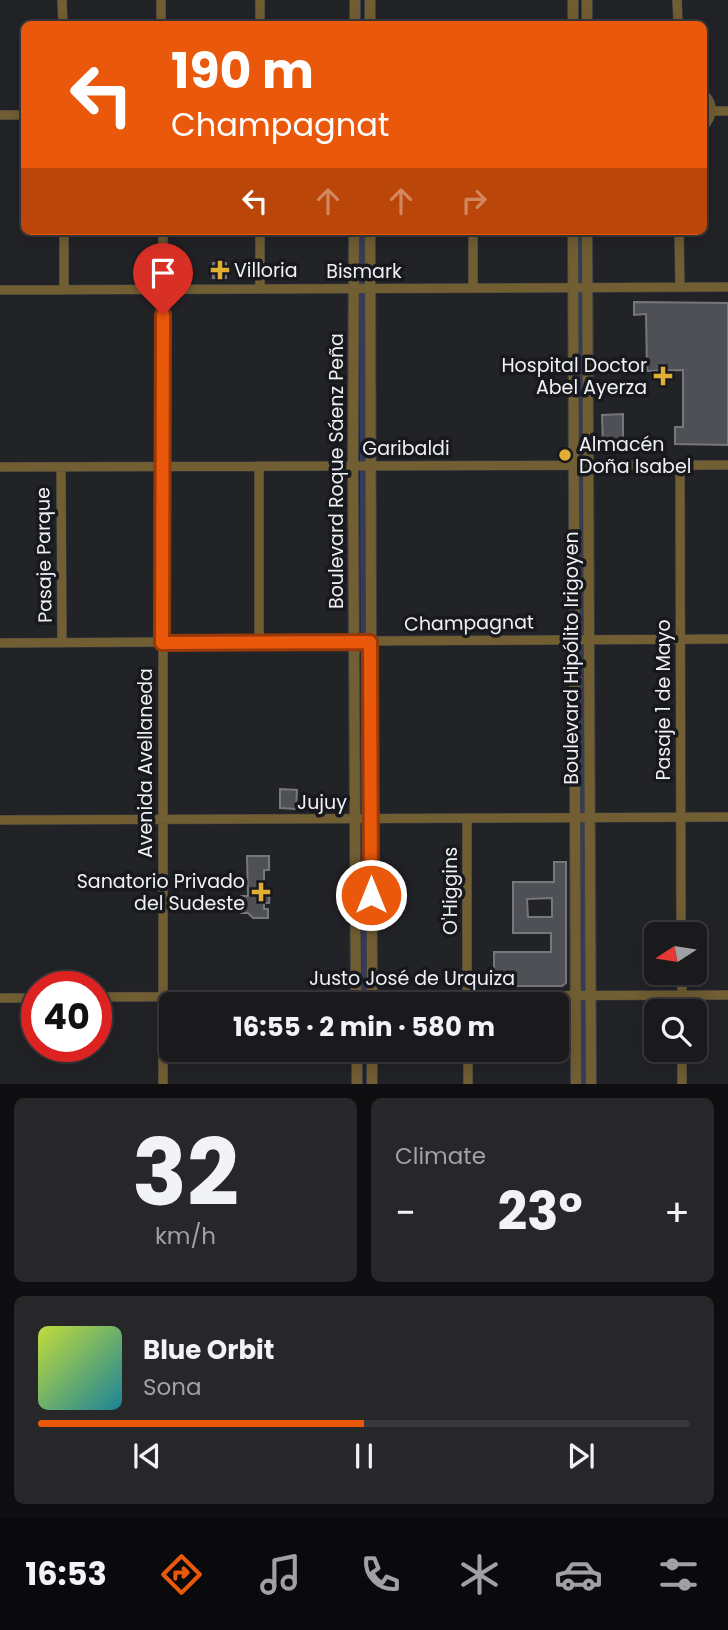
<!DOCTYPE html>
<html lang="en">
<head>
<meta charset="utf-8">
<style>
	:root { --surface:#1a1a1d; --page:#27272a; --text:#f1f3f6; --muted:#9fa1a4; --line:#38383b; --accent:#ea580c }
	body { margin:0; font-family:Poppins,sans-serif; background:var(--page); color:var(--text); height:100vh; display:flex; flex-direction:column; font-size:26px; white-space:nowrap }
	* { box-sizing:border-box; margin:0 }
	p { font-size:23px; color:var(--muted) }
	.icon { flex:none; width:38px; height:38px; fill:none; stroke:currentColor; stroke-width:2; stroke-linecap:round; stroke-linejoin:round }
	.map { position:relative; height:1084px; overflow:hidden }
	.side { display:flex; flex-direction:column; gap:14px; padding:14px; background:#0e0e10; flex:1 }
	.side>* { flex:none }
	.banner { position:absolute; left:21px; top:21px; width:686px; height:214px; border-radius:10px; box-shadow:0 4px 18px #0003,0 0 0 2px var(--line); background:#ea580c; color:#fff; overflow:hidden }
	.needle { width:46px; rotate:258deg }
	.controls { position:absolute; left:644px; top:922px; display:grid; gap:14px }
	.controls a { display:grid; place-items:center; width:63px; height:63px; border-radius:10px; background:var(--surface); box-shadow:0 4px 18px #0003,0 0 0 2px var(--line); font-size:35px }
	.speed { position:absolute; left:21px; top:971px; display:flex; gap:14px; font-size:35px; font-weight:700; text-align:center }
	.speed>* { display:grid; place-content:center; width:91px; height:91px; border-radius:50%; background:var(--surface); box-shadow:0 4px 18px #0003,0 0 0 2px var(--line); line-height:1 }
	.speed .limit { border:10px solid #d22; background:#fff; color:#111 }
	.pin { position:absolute; display:grid; place-items:center; width:60px; height:60px; color:#fff; margin:-72px -30px; border-radius:50% 50% 50% 0; rotate:-45deg; box-shadow:0 0 7px #0007 }
	.pin .icon { rotate:45deg }
	.me { position:absolute; width:77px; margin:-38px; rotate:0deg; stroke-linejoin:round; filter:drop-shadow(0 0 5px #0008) }
	.turn { display:flex; align-items:center; gap:24px; height:147px; padding:0 35px; font-size:32px }
	.turn .icon { width:91px; height:91px; stroke-width:2.5 }
	.turn b { display:block; font-size:49px; line-height:60px }
	.lanes { display:flex; align-items:center; height:66px; padding:0 35px; background:#0003; justify-content:center; gap:35px; direction:ltr }
	.lanes .off { opacity:.35 }
	.big { font-size:52px; font-weight:700; line-height:1.1 }
	.side .widget { flex:1; display:flex; flex-direction:column; justify-content:center; gap:10px; min-width:0; padding:0 24px; border-radius:10px; background:var(--page) }
	.side .dial { align-items:center; gap:0 }
	.dial b { font-size:91px; line-height:1 }
	.song { display:flex; align-items:center; gap:21px }
	.cover { width:84px; height:84px; border-radius:10px; background:linear-gradient(135deg,hsl(70 70% 55%),hsl(190 70% 35%)) }
	.played { height:7px; border-radius:4px; background:linear-gradient(90deg,var(--accent) 50%,var(--line) 50%) }
	.keys { display:flex; justify-content:space-around; direction:ltr }
	.heat { display:flex; justify-content:space-between; align-items:center; font-size:38px; direction:ltr }
	.side .tiles { flex:1; display:grid; gap:14px; grid-template-columns:1fr 1fr }
	.widget:last-child { grid-column:span 2 }
	.trip { position:absolute; left:159px; top:992px; width:410px; height:70px; border-radius:10px; background:var(--surface); box-shadow:0 4px 18px #0003,0 0 0 2px var(--line); font-weight:700; line-height:70px; text-align:center }
	.dock { display:flex; height:112px; justify-content:space-around; align-items:center; background:#0a0a0c; color:var(--muted) }
	.dock .icon { width:49px; height:49px }
	.dock .active { color:var(--accent) }
	.dock b { font-size:32px; color:var(--text) }
	.map>svg:first-child { display:block }
	.green { fill:#353b5b }
	.building { fill:#4f5055; stroke:#76777d; stroke-width:2; fill-rule:evenodd }
	.lines { fill:none; stroke-linecap:round; stroke-linejoin:round }
	.minor-casing { stroke:#3f4044; stroke-width:10 }
	.tertiary-casing { stroke:#3f4044; stroke-width:12 }
	.minor { stroke:#715e33; stroke-width:9 }
	.tertiary { stroke:#715e33; stroke-width:10 }
	.route-casing { stroke:#983908; stroke-width:18 }
	.route { stroke:#ea580c; stroke-width:12 }
	.poi-dot { fill:#e1af34; stroke:#18191e; stroke-width:2.5 }
	.labels { text-anchor:middle; dominant-baseline:central; stroke-width:7; stroke-linejoin:round; paint-order:stroke }
	.poi-label { font-size:19px; fill:#f0f1f4; stroke:#18191e; text-anchor:start }
	.street-label { font-size:19px; fill:#f0f1f4; stroke:#18191e }
</style>
</head>
<body>
<div class="map">
<svg width="728" height="1084" viewBox="0 0 728 1084">
	<rect width="100%" height="100%" fill="#222327"/>
	<path class="green" d="M359 231H365L367 1004H362Z
		M573 231H587L591 1084H576Z"/>
	<path class="building" d="M213 263H226V278H213Z
		M634 302 728 303V445L675 444V427H683V370L647 371 646 314 634 315Z
		M623 414V449H603L602 415Z
		M280 789 297 790 296 809 280 808Z
		M247 856H269V870H264V891L270 889 269 903H264V909H268V918H253L248 913H241V896H248Z
		M554 862H566V983L562 986H494V952H551V933H513V882H554ZM552 898V917H528L527 899Z"/>
	<g class="lines">
		<g class="minor-casing">
			<path id="minor" d="M62 0 63 24
				M161 0V24
				M260 0V24
				M677 0 678 24
				M704 94C714 104 713 116 704 126
				M712 111H728
				M0 115H24
				M64 231V290
				M163 231V1084
				M473 231V287
				M679 231 680 287
				M260 289V231
				M0 290 728 287
				M680 465 681 934
				M0 467 728 465
				M61 467 62 643
				M0 643 728 639
				M259 643V466
				M0 820 728 817
				M682 973V1012
				M96 997 728 995
				M0 998H37
				M467 1004V820
				M468 1050V1084
				M682 1050V1084"/>
		</g>
		<g class="tertiary-casing">
			<path id="tertiary" d="M355 0V24
				M573 0V24
				M370 24V0
				M587 24V0
				M354 231 353 466 356 1004
				M370 231 372 1004
				M573 231 576 1084
				M587 231 591 1084
				M357 1050V1084
				M372 1050V1084"/>
		</g>
		<use href="#minor" class="minor"/>
		<use href="#tertiary" class="tertiary"/>
	</g>
	<g class="lines">
		<g class="route-casing">
			<path id="route" d="M163 315 162 643 370 642 371 895"/>
		</g>
		<use href="#route" class="route"/>
	</g>
	<g class="poi-dot">
		<path d="M216.5 259.5h7v7h7v7h-7v7h-7v-7h-7v-7h7z"/>
		<path d="M659.5 365.5h7v7h7v7h-7v7h-7v-7h-7v-7h7z"/>
		<circle cx="565" cy="455" r="7"/>
		<path d="M257.5 881.5h7v7h7v7h-7v7h-7v-7h-7v-7h7z"/>
	</g>
	<g class="labels">
		<g class="poi-label">
			<text x="234" y="270">Villoria</text>
			<text x="647" y="365" text-anchor="end">Hospital Doctor<tspan x="647" dy="22">Abel Ayerza</tspan></text>
			<text x="579" y="444">Almacén<tspan x="579" dy="22">Doña Isabel</tspan></text>
			<text x="245" y="881" text-anchor="end">Sanatorio Privado<tspan x="245" dy="22">del Sudeste</tspan></text>
		</g>
		<g class="street-label">
			<text x="364" y="271">Bismark</text>
			<text x="406" y="448">Garibaldi</text>
			<text transform="translate(336 471) rotate(-90)">Boulevard Roque Sáenz Peña</text>
			<text transform="translate(44 555) rotate(-91)">Pasaje Parque</text>
			<text transform="translate(469 623) rotate(-1)">Champagnat</text>
			<text transform="translate(571 658) rotate(-90)">Boulevard Hipólito Irigoyen</text>
			<text transform="translate(663 700) rotate(-90)">Pasaje 1 de Mayo</text>
			<text transform="translate(145 763) rotate(-90)">Avenida Avellaneda</text>
			<text x="322" y="802">Jujuy</text>
			<text transform="translate(450 891) rotate(-90)">O'Higgins</text>
			<text x="412" y="978">Justo José de Urquiza</text>
		</g>
	</g>
</svg>
<div class="controls">
<a><svg class="needle" viewBox="-14 -14 28 28"><path d="M0-13l5 13h-10z" fill="#e53935"/><path d="M0 13l5-13h-10z" fill="#9fa1a4"/></svg></a>
<a><svg class="icon" aria-label="search" viewBox="0 0 24 24"><circle cx="10" cy="10" r="6"/><path d="M15 15l6 6"/></svg></a>
</div>
<div class="speed"><div class="limit">40</div></div>
<div class="pin" style="left:163px;top:315px;background:#d93025"><svg class="icon" aria-label="arrive" viewBox="0 0 24 24"><path d="M6 21V4h12l-3 4 3 4H6"/></svg></div>
<svg class="me" style="left:371px;top:895px" viewBox="-20 -20 40 40"><circle r="17" fill="#ea580c" stroke="#fff" stroke-width="3"/><path d="M0-11L8 9 0 5-8 9z" fill="#fff"/></svg>
<div class="trip">16:55 · 2 min · 580 m</div>
<div class="banner">
<div class="turn"><svg class="icon" aria-label="left" viewBox="0 0 24 24"><path d="M17 20v-9H6M10 6l-5 5 5 5"/></svg><div><b>190 m</b>Champagnat</div></div>
<div class="lanes"><svg class="icon" aria-label="left" viewBox="0 0 24 24"><path d="M17 20v-9H6M10 6l-5 5 5 5"/></svg><svg class="icon off" aria-label="ahead" viewBox="0 0 24 24"><path d="M12 20V5M6 11l6-6 6 6"/></svg><svg class="icon off" aria-label="ahead" viewBox="0 0 24 24"><path d="M12 20V5M6 11l6-6 6 6"/></svg><svg class="icon off" aria-label="right" viewBox="0 0 24 24"><path d="M7 20v-9h11M14 6l5 5-5 5"/></svg></div>
</div>
</div>
<section class="side">
<div class="tiles">
<div class="widget dial"><b>32</b><p>km/h</p></div>
<div class="widget"><p>Climate</p>
<div class="heat"><a>−</a><b class="big">23°</b><a>+</a></div>
</div>
<div class="widget">
<div class="song"><i class="cover"></i><div><b>Blue Orbit</b><p>Sona</p></div></div>
<div class="played"></div>
<div class="keys"><svg class="icon" aria-label="previous" viewBox="0 0 24 24"><path d="M18 5L8 12l10 7zM5 5v14"/></svg><svg class="icon" aria-label="pause" viewBox="0 0 24 24"><path d="M8 5v14M16 5v14"/></svg><svg class="icon" aria-label="next" viewBox="0 0 24 24"><path d="M6 5l10 7-10 7zM19 5v14"/></svg></div>
</div>
</div>
</section>
<nav class="dock">
<b>16:53</b>
<svg class="icon active" aria-label="directions" viewBox="0 0 24 24"><path d="M12 3l9 9-9 9-9-9zM9 14v-3h6M13 9l2 2-2 2"/></svg>
<svg class="icon" aria-label="music" viewBox="0 0 24 24"><path d="M9 18V5l10-2v13"/><circle cx="6" cy="18" r="3"/><circle cx="16" cy="16" r="3"/></svg>
<svg class="icon" aria-label="phone" viewBox="0 0 24 24"><path d="M5 4h4l2 5-3 2q2 4 5 5l2-3 5 2v4C11 20 4 13 5 4z"/></svg>
<svg class="icon" aria-label="climate" viewBox="0 0 24 24"><path d="M12 3v18M4 7l16 10M4 17L20 7"/></svg>
<svg class="icon" aria-label="car" viewBox="0 0 24 24"><path d="M5 17H2v-5l4-1 3-4h7l3 4 3 1v5h-3M9 17h6M6 11h13"/><circle cx="7" cy="17" r="2"/><circle cx="17" cy="17" r="2"/></svg>
<svg class="icon" aria-label="filters" viewBox="0 0 24 24"><path d="M4 7h16M4 17h16"/><circle cx="9" cy="7" r="2"/><circle cx="15" cy="17" r="2"/></svg>
</nav>
</body>
</html>
